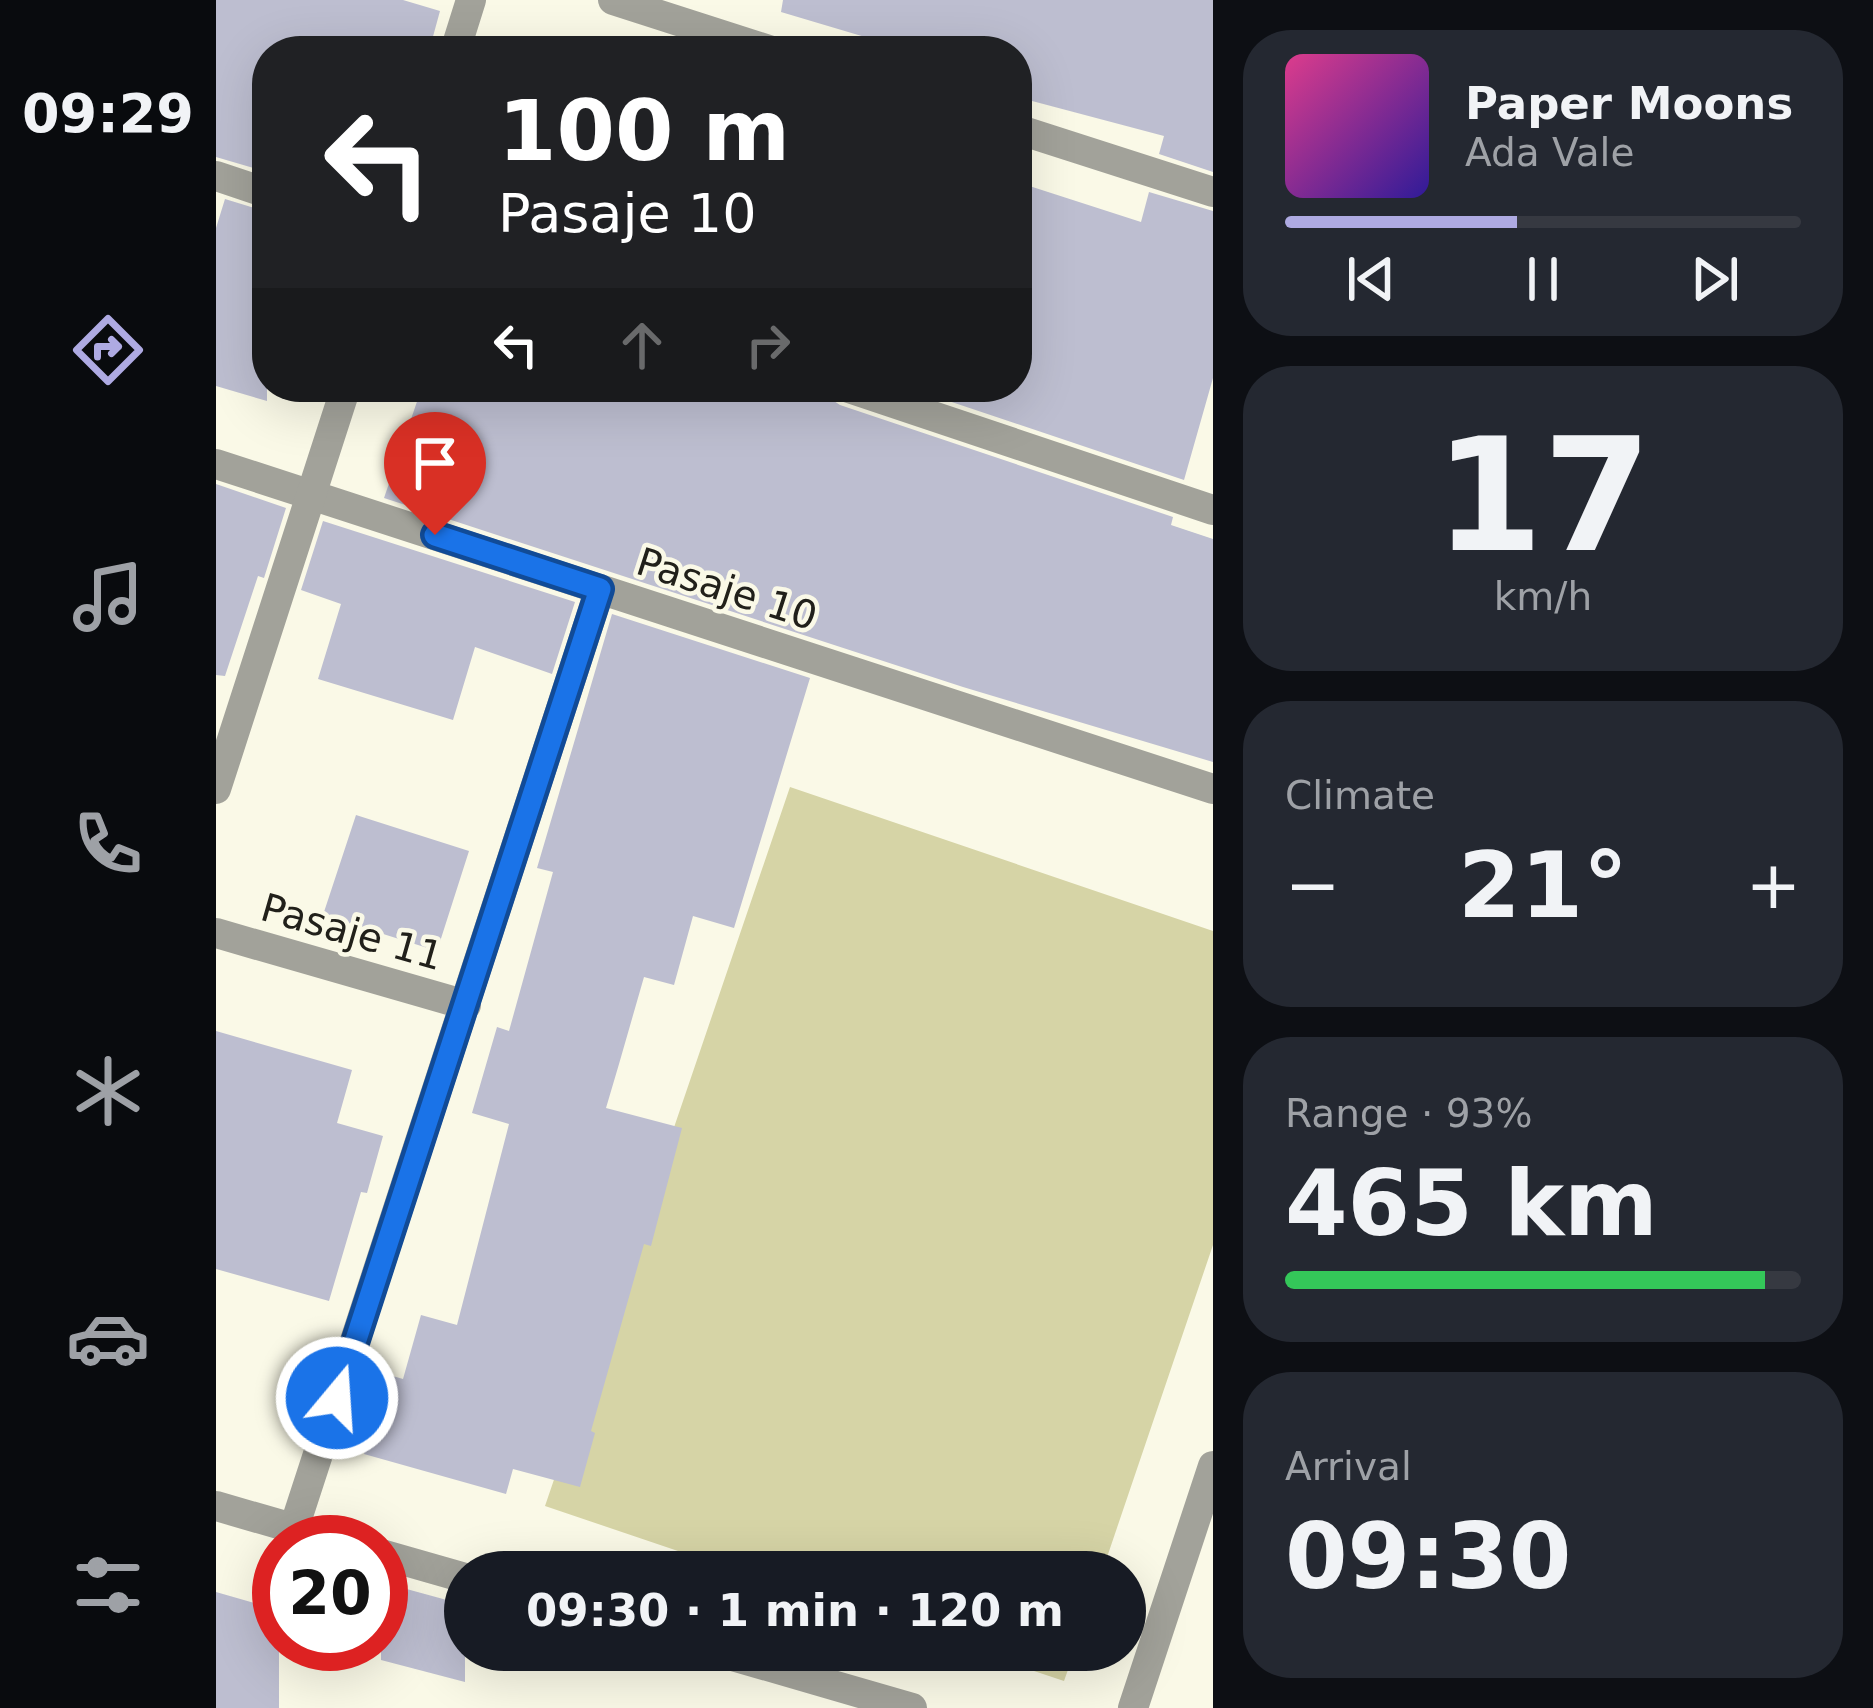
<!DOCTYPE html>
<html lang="en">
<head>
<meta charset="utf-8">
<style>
	:root { --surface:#171b24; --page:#242831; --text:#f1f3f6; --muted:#9ea1a6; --line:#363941; --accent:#aeaae2 }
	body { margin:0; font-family:"DejaVu Sans",sans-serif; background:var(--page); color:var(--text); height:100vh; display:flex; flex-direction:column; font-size:45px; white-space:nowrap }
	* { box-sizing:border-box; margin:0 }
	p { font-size:39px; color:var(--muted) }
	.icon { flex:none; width:66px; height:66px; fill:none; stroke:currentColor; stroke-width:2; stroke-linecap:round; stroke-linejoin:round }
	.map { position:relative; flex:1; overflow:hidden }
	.details { display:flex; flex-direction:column; gap:30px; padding:30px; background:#0d0f14; width:660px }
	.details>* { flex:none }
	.top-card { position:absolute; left:36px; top:36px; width:780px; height:366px; border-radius:48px; box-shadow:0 12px 48px #0002; background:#202124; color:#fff; overflow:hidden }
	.speed { position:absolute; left:36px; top:1515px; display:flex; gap:24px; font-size:60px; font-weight:700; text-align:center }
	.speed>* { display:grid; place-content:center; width:156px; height:156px; border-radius:50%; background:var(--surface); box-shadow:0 12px 48px #0002; line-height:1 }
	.speed .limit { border:18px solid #d22; background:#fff; color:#111 }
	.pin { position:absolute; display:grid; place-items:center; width:102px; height:102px; color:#fff; margin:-123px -51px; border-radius:50% 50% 50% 0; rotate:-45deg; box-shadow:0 0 12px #0007 }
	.pin .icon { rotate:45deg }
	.me { position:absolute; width:132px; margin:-66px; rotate:18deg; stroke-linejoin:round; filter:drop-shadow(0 0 9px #0008) }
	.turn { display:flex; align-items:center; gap:42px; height:252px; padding:0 48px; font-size:54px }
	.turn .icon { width:156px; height:156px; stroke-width:2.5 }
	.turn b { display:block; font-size:84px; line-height:102px }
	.lanes { display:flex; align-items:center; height:114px; padding:0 48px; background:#0003; justify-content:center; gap:60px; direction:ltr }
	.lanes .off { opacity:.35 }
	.big { font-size:90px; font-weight:700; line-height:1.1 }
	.details .tile { flex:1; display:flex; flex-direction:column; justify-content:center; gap:18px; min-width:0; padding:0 42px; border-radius:48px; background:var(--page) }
	.details .dial { align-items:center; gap:0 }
	.dial b { font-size:156px; line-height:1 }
	.song { display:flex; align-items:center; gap:36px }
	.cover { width:144px; height:144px; border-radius:18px; background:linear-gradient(135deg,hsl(330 70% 55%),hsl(250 70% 35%)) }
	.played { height:12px; border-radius:6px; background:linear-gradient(90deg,var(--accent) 45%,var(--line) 45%) }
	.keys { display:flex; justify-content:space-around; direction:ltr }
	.heat { display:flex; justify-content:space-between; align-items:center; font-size:66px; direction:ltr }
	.charge { height:18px; border-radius:9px; background:linear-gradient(90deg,#34c759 93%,var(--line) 0) }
	.trip { position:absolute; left:228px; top:1551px; width:702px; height:120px; border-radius:60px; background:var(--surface); box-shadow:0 12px 48px #0002; font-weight:700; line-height:120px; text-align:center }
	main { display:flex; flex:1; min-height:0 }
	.menu { display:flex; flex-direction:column; width:216px; justify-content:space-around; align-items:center; background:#090b0e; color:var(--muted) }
	.menu .icon { width:84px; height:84px }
	.menu .selected { color:var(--accent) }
	.menu b { font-size:54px; color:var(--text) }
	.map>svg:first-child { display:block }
	.green { fill:#d6d4a6 }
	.building { fill:#bdbed0 }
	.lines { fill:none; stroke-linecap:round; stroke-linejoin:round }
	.lane { stroke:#a2a29a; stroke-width:30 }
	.street { stroke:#a2a29a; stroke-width:30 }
	.route-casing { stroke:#114b97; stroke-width:30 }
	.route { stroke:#1a73e8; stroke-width:21 }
	.labels { text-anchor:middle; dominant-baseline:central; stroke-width:9; stroke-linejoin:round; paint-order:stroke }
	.street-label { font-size:39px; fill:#21201a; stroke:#faf9e7 }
</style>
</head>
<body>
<main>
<nav class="menu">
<b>09:29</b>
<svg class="icon selected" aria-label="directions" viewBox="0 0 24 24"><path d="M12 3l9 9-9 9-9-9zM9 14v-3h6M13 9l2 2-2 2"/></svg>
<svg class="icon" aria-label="music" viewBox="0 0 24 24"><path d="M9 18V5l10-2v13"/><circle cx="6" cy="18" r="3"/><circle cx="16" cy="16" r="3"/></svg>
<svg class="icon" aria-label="phone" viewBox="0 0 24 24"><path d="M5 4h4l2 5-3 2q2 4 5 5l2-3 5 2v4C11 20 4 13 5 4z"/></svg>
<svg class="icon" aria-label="climate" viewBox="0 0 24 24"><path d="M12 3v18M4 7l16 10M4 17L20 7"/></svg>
<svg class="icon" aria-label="car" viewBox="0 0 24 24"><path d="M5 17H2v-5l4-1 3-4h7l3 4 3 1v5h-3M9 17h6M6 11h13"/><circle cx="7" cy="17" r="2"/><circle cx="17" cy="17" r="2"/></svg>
<svg class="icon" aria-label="filters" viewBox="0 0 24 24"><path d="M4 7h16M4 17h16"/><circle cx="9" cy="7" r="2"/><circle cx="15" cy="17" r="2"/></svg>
</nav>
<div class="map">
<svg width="997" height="1708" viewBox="0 0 997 1708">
	<rect width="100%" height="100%" fill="#faf9e7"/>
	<path class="green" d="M574 787 997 931V1245L886 1572H524L329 1506Z
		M755 1650H859L848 1681Z"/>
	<path class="building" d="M0 0H187L224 11 213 51H51V172L0 157Z
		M567 0H997V172L943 154 948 136 801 97V51H696L565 12Z
		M801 182 925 222 933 192 997 211V378L968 480 691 387H801Z
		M9 199 51 212V401L0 386V228Z
		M206 387H611L615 399 624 405 957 517 955 525 997 539V762L747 687 168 498Z
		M0 484 70 508 48 578 42 576 9 676 0 675Z
		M107 521 359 602 336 674 259 647 237 720 102 679 125 604 85 590Z
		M396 614 594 678 518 928 477 916 458 985 428 977 403 1064 390 1108 466 1128 435 1246 428 1244 375 1431 379 1433 364 1487 297 1469 290 1494 148 1454 170 1374 187 1379 205 1315 241 1325 293 1124 256 1113 281 1027 293 1031 337 872 321 868Z
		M140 815 253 851 221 951 107 915Z
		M0 1031 136 1070 121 1123 167 1136 151 1193 145 1192 113 1301 0 1269Z
		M165 1582 249 1605V1682L165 1660Z
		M0 1592 63 1610V1708H0Z"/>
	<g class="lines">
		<path class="lane" d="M397 0 556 51
			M801 129 997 192
			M0 176 51 193
			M630 387 997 510
			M0 464 997 789
			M0 933 250 1005
			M78 1528 384 589"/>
		<path class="street" d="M239 51 255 0
			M0 789 130 387
			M0 1506 125 1542
			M165 1554 249 1578
			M496 1650 696 1708
			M917 1708 997 1466"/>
	</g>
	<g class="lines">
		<g class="route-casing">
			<path id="route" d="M121 1398 384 589 219 535"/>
		</g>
		<use href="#route" class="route"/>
	</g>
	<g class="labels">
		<g class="street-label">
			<text transform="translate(511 589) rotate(18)">Pasaje 10</text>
			<text transform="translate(136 932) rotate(16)">Pasaje 11</text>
		</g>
	</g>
</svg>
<div class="speed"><div class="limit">20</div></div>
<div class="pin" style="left:219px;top:535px;background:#d93025"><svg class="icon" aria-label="arrive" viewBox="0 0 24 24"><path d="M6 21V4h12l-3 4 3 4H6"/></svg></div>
<svg class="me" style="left:121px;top:1398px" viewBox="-20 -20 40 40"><circle r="17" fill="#1a73e8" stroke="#fff" stroke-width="3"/><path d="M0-11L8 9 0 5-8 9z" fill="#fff"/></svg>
<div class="trip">09:30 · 1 min · 120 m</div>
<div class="top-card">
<div class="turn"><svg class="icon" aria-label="left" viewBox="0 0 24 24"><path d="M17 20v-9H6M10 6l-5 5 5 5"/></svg><div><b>100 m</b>Pasaje 10</div></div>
<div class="lanes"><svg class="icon" aria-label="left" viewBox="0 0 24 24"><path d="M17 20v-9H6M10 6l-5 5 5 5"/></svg><svg class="icon off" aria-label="ahead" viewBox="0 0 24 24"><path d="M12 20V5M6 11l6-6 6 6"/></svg><svg class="icon off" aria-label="right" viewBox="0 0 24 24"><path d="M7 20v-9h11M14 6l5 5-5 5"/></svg></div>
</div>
</div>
<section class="details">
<div class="tile">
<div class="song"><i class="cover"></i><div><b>Paper Moons</b><p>Ada Vale</p></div></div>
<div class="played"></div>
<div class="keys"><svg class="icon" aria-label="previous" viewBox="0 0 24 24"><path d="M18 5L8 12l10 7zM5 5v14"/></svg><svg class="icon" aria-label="pause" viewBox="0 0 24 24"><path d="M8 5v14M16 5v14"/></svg><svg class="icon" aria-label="next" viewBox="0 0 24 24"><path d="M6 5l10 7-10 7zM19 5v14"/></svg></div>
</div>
<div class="tile dial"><b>17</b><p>km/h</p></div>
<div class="tile"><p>Climate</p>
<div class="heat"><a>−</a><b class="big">21°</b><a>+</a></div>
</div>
<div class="tile"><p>Range · 93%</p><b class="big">465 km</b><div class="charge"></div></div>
<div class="tile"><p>Arrival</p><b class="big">09:30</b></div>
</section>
</main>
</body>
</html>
